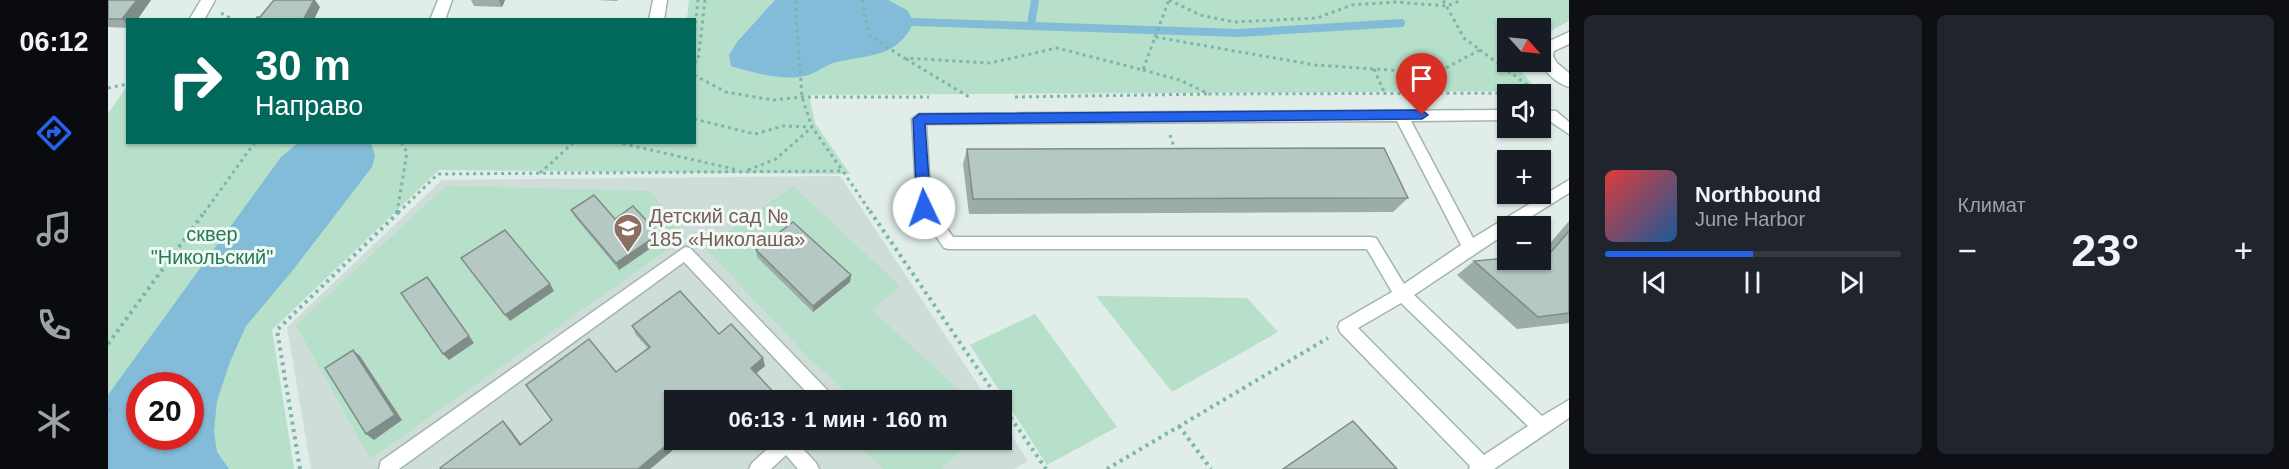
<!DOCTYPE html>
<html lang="ru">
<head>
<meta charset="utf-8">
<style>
	:root { --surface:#171b24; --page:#20242c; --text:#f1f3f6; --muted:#9ea1a6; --line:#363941; --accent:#2563eb }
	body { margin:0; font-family:Helvetica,sans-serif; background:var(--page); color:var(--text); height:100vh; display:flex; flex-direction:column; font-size:22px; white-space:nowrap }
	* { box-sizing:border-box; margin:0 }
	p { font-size:20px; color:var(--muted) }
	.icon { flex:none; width:33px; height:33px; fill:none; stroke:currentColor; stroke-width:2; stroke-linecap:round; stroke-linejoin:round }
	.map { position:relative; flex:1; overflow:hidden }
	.drawer { display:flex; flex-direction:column; gap:15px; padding:15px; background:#0d0f14; width:720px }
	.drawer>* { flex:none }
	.top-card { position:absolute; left:18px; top:18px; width:570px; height:126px; border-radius:0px; box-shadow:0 2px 4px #0004; background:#00695c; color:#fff; overflow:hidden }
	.needle { width:39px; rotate:117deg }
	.tools { position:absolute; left:1389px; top:18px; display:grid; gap:12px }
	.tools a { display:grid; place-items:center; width:54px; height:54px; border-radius:0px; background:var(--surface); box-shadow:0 2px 4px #0004; font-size:30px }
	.speed { position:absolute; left:18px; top:372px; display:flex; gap:12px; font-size:30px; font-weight:700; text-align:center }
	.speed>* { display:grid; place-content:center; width:78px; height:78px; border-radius:50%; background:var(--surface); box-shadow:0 2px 4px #0004; line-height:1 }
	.speed .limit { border:9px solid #d22; background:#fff; color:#111 }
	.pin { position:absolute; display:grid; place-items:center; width:51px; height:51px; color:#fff; margin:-62px -26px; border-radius:50% 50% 50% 0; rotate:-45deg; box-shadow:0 0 6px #0007 }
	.pin .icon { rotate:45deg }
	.me { position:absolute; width:66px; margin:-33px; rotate:357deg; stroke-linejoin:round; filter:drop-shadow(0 0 4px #0008) }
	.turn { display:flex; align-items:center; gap:21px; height:126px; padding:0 30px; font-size:27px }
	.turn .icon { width:78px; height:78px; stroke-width:2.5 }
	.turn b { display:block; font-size:42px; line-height:51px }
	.big { font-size:45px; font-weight:700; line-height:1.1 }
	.drawer .widget { flex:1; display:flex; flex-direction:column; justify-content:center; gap:9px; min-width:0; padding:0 21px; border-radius:9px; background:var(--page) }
	.song { display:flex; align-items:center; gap:18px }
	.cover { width:72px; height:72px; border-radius:9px; background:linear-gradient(135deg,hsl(0 70% 55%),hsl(210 70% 35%)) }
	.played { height:6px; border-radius:3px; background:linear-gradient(90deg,var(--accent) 50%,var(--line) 50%) }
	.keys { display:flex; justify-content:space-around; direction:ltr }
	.heat { display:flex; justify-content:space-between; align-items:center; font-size:33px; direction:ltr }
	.drawer .tiles { flex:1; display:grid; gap:15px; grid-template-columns:repeat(2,1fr) }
	.trip { position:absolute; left:556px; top:390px; width:348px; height:60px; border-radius:0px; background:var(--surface); box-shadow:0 2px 4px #0004; font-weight:700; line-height:60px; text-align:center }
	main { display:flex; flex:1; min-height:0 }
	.tabs { display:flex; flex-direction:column; width:108px; justify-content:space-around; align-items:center; background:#090b0e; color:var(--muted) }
	.tabs .icon { width:42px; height:42px }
	.tabs .current { color:var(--accent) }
	.tabs b { font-size:27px; color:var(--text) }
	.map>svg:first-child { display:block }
	.built { fill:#ceddd8 }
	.green { fill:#b6e0c9; fill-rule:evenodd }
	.water { fill:#82bcd8; fill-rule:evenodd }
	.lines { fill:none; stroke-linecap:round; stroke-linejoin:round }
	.stream { stroke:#82bcd8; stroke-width:8 }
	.service-casing { stroke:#a2b5b2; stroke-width:3 }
	.minor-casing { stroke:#a2b5b2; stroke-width:3 }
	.path-far1 { stroke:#7db4ac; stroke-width:3; stroke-dasharray:3 4; stroke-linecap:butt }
	.path { stroke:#7db4ac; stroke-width:4; stroke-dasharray:3 4.5; stroke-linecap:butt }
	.service { fill:#fff; fill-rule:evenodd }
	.minor { fill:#fff; fill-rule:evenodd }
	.wall { fill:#9caca8 }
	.shaded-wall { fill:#7f8c88 }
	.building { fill:#b5c8c3; stroke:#7f8c88; stroke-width:1.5 }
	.route { fill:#2563eb; stroke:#184099; stroke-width:1.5 }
	.labels { text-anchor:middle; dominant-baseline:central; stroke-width:6; stroke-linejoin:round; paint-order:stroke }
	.education-label { font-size:20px; fill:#785e54; stroke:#f1f9f6; text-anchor:start }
	.park-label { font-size:20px; fill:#247a54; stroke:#f1f9f6 }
</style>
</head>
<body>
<main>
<nav class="tabs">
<b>06:12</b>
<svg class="icon current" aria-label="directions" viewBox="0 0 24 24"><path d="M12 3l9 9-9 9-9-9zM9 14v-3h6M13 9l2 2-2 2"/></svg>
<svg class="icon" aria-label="music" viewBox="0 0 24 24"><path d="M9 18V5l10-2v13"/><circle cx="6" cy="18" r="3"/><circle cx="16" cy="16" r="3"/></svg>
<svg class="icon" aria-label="phone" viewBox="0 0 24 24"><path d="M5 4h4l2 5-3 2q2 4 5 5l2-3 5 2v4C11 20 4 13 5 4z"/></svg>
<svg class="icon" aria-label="climate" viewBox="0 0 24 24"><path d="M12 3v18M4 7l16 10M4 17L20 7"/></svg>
</nav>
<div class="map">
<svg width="1461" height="469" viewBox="0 0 1461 469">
	<rect width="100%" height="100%" fill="#e0ede9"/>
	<path class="built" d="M732 176 880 400H567V440H894V421L920 461 906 469H203L179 327 334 180Z"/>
	<path class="green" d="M581 0H1461V21L1433 36 1432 28H1400V62H1405L1430 91 701 95 707 123 742 174 331 170 164 330 186 469H0V114L19 86 20 142H586V20L579 19ZM32 386H82V436H32Z
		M338 186 541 191 579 236 262 459 188 325Z
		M685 186 792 286 764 310 862 400H747L702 359 597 248Z
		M988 296 1139 298 1170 332 1064 392Z
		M927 314 1009 427 939 465 862 345Z
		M746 440H863L834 469H775Z"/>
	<path class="water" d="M667 0H780L799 10 806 22C789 58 763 54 729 62 718 64 711 72 700 75 677 82 646 73 623 66L621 55 629 42Z
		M190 143H263L267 155 264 167 185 270 138 326 122 362 109 401 106 431 109 452 121 469H0V395L173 157ZM32 386H82V436H32Z"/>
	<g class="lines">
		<path class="stream" d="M806 22 1131 33 1293 23
			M923 25 927 0"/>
		<g class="service-casing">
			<path id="service" d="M1400 110V120L1303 121 1365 238 1461 180V193L1408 226H1400V232L1306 295 1434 416 1461 400V418L1386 469H1361L1362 466 1232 332 1230 327 1232 322 1284 292 1259 249H841L836 248 809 208 804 119 811 114ZM1289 121 1353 245 1296 284 1268 238 1263 237H845L823 207 818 124ZM1293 303 1420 426 1376 455 1250 328Z
				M1432 110 1448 111 1461 122V134L1440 120H1432Z
				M577 247 582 248 723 394 725 400H706L576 262 291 469H271L273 461Z
				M669 440H687L708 463 711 469H690L678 455 663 469H641L644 463Z"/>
		</g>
		<g class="minor-casing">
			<path id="minor" d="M93 0H107L96 20H81Z
				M330 0H344L337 20H322Z
				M545 0H559L556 20H541Z
				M1461 32V44L1446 51 1445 56 1449 63 1461 73V87C1443 81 1426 63 1435 44Z"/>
		</g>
		<path class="path-far1" d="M754 0 761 35 796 58 882 63 949 48 1035 70 1047 37 1207 65 1297 71 1330 72 1372 50 1356 38 1335 0
			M1061 0 1092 15 1126 22 1209 18 1244 5 1288 2 1339 6 1354 0
			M113 13 126 20
			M586 37 590 0
			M1047 37 1061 0
			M798 59 861 97
			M586 62 590 61 597 0
			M1266 69 1277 94
			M1035 70 1072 80 1101 94 1430 93 1372 50
			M586 75 618 92 665 100 694 97H821
			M0 88 20 84
			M907 97 1101 94
			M586 119 647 134 675 126 704 127 734 170
			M1062 135 1068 153
			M508 142 630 170
			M640 170 668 159 704 127 694 97 687 0
			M432 173 466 142
			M96 213 147 142
			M289 213 299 152 293 142
			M290 213 330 174 735 171 763 213"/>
		<path class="path" d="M762 211 891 400
			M289 214V211
			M0 344 97 211
			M894 405 938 469
			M0 409 3 410
			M1071 426 1103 469
			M192 469 169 330 292 211
			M999 469 1220 338"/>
		<use href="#service" class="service"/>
		<use href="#minor" class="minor"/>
	</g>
	<path class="wall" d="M0 0H43L29 20H20V28L0 27Z
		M363 0H397L394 7 366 6Z
		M488 0H510L509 1Z
		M859 149 1300 198 1285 212 861 214 855 164Z
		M463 210 507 219 553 241 511 270 467 217Z
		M1461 221V323L1409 329 1349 275 1366 261 1433 254Z
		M648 250 743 275 742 282 705 312 649 257Z
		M524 326 611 334 657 366 648 373 670 397 671 400H567L577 440 542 469H333L402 429 413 444 540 348 528 335Z
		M615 440H630L621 447Z"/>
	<path class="shaded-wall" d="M29 0H43L29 20H20V25L14 19Z
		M206 0H207L212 7 206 20H195Z
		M391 0H397L394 7Z
		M551 234 553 241 511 270 508 263Z
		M743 275 742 282 705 312V306Z
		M319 277 325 284 366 343 341 360 335 354Z
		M442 284 446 291 402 321 397 315Z
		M245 350 252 356 294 420 266 440 258 434Z
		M655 358 657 366 645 376 643 368Z
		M395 421 402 429 419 452 412 445Z
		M567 438V440H577L542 469H530Z
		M619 440H630L621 447Z"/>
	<path class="building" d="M0 0H29L14 19H0Z
		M166 0H206L195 20H147L149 17H152Z
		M1276 148 1300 198 865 199 859 149Z
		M486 195 507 219 525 206 551 234 508 263 463 210Z
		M685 222 743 275 705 306 648 250Z
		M397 230 442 284 397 315 353 258Z
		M1461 231V313L1430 317 1366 261 1400 258V260H1432V254L1442 253Z
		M319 277 361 336 335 354 293 293Z
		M572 291 611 334 623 324 655 358 643 368 670 397 665 400H567V438L530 469H333L332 468 395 421 412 445 444 420 418 385 481 339 508 372 542 347 524 326Z
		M245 350 287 415 258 434 217 368Z
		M1245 421 1289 469H1175Z"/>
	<path class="route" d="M1314 110 1320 115 1314 119 817 124 823 208 816 213 809 208 805 119 811 114Z"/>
	<defs>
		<g id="school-pin" transform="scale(1.5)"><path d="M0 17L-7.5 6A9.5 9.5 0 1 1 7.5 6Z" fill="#8d6e63" stroke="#f1f9f6"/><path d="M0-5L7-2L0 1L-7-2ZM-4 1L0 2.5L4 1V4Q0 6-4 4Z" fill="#fff"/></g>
	</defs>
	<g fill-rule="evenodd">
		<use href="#school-pin" x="520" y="228"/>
	</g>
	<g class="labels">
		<g class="education-label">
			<text x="541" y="216">Детский сад №<tspan x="541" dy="23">185 «Николаша»</tspan></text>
		</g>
		<g class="park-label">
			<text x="104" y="234">сквер<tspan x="104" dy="23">"Никольский"</tspan></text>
		</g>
	</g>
</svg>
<div class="tools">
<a><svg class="needle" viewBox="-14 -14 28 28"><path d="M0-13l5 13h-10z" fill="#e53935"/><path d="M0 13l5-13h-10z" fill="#9ea1a6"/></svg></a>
<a><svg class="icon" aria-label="sound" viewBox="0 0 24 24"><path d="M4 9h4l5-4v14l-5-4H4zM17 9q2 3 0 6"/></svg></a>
<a>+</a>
<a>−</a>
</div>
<div class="speed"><div class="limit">20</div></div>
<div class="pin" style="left:1314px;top:115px;background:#d93025"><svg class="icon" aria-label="arrive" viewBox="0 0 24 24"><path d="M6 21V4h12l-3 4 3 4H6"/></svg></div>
<svg class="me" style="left:816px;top:208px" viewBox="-20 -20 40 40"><circle r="19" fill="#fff"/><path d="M0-13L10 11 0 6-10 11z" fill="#2563eb"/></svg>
<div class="trip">06:13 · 1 мин · 160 m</div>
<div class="top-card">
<div class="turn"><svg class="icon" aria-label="right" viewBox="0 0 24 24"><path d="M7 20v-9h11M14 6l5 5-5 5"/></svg><div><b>30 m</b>Направо</div></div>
</div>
</div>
<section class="drawer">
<div class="tiles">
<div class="widget">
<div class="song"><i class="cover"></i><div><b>Northbound</b><p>June Harbor</p></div></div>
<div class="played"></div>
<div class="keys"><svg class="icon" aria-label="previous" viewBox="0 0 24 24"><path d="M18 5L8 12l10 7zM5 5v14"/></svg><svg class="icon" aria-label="pause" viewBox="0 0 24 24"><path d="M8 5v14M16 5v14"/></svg><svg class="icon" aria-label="next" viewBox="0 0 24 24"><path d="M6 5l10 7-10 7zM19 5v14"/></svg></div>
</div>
<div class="widget"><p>Климат</p>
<div class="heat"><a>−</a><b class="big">23°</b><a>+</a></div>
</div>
</div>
</section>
</main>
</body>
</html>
